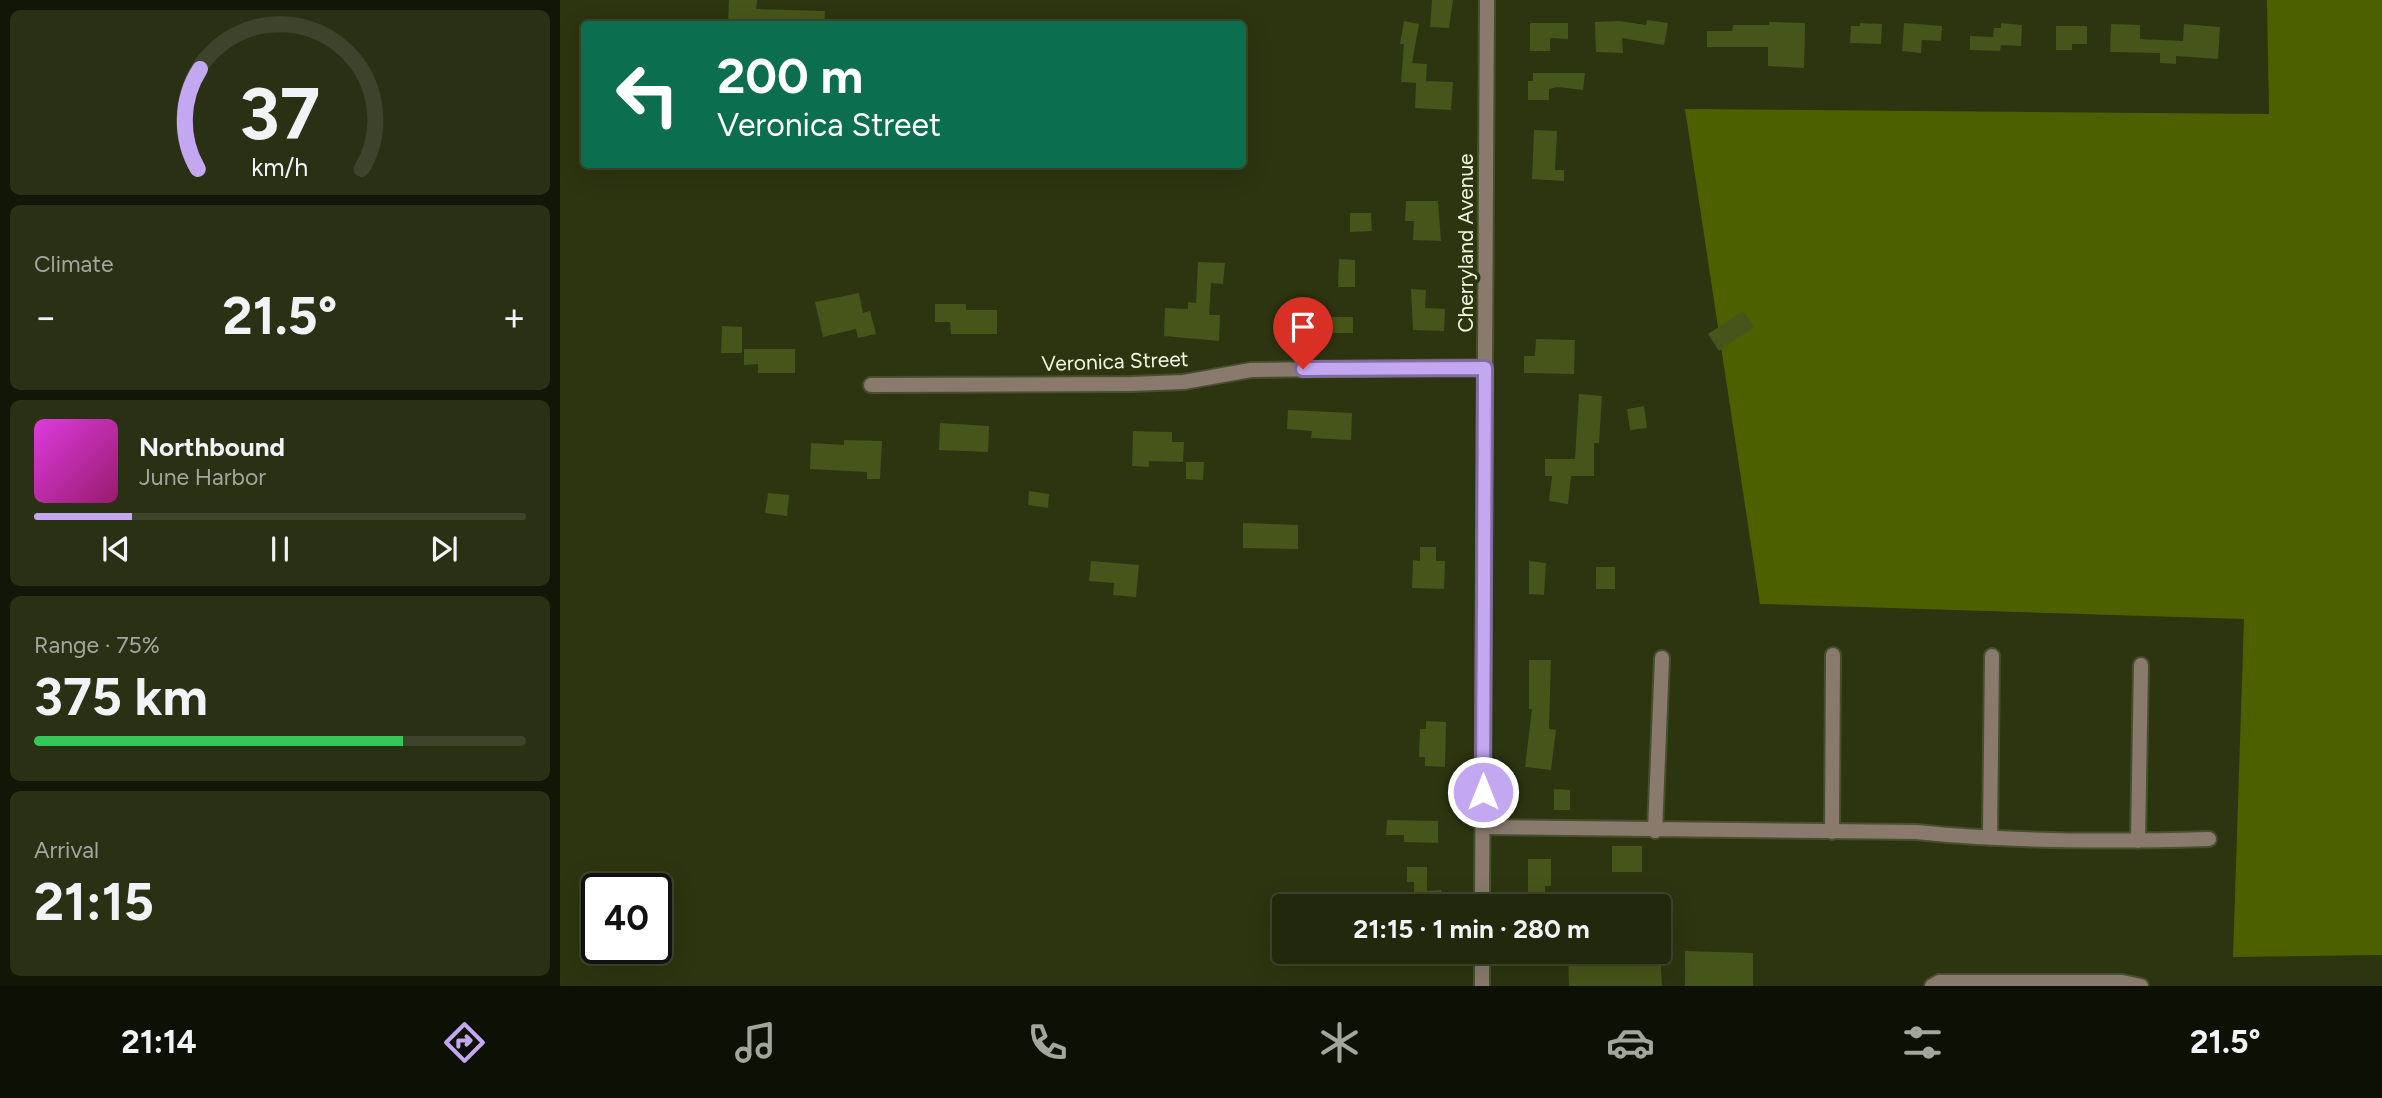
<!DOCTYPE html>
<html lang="en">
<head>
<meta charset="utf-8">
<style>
	:root { --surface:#21280b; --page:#293014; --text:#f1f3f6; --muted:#a2a69d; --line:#3e442c; --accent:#c4a7f1 }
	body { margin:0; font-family:Figtree,sans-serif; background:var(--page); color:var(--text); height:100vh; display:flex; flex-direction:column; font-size:26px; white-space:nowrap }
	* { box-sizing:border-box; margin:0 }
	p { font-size:23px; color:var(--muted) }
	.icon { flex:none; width:38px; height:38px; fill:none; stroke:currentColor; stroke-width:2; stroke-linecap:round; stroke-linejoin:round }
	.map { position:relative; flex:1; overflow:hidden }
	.panel { display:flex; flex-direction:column; gap:10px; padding:10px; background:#121606; width:560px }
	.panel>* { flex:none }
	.hud { position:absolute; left:21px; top:21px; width:665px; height:147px; border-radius:7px; box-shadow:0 7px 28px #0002,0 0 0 2px var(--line); background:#0b6e4f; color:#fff; overflow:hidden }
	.speed { position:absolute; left:21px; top:873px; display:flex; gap:14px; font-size:35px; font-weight:700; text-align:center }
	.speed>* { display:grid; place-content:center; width:91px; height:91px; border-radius:50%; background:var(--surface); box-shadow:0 7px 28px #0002,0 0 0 2px var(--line); line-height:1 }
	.speed .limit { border:4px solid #111; border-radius:10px; background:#fff; color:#111 }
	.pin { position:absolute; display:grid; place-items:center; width:60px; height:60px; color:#fff; margin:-72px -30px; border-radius:50% 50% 50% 0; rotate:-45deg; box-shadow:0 0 7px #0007 }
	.pin .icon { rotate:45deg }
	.me { position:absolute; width:77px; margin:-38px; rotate:0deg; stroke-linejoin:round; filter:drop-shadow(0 0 5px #0008) }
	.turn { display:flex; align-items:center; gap:24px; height:147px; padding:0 21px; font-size:32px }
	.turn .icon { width:91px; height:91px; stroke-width:2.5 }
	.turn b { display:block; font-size:49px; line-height:60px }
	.big { font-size:52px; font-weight:700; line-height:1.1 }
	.panel .tile { flex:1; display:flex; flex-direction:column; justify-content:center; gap:10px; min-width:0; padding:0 24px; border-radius:10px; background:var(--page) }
	.panel .dial { align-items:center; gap:0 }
	.dial svg { height:182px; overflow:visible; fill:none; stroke:var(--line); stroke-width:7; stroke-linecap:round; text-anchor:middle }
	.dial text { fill:var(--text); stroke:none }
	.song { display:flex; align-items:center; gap:21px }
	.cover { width:84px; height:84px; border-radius:10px; background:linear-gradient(135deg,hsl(300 70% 55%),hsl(320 70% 35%)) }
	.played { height:7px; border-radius:4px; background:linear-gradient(90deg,var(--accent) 20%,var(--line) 20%) }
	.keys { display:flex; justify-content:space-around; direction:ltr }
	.heat { display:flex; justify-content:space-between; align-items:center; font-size:38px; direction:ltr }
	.charge { height:10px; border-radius:5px; background:linear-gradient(90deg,#34c759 75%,var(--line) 0) }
	.trip { position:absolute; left:712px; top:894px; width:399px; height:70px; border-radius:7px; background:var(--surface); box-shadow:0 7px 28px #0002,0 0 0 2px var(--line); font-weight:700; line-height:70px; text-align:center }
	.tab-bar { display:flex; height:112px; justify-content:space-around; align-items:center; background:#0d1004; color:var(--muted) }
	.tab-bar .icon { width:49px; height:49px }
	.tab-bar .current { color:var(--accent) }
	.tab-bar b { font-size:32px; color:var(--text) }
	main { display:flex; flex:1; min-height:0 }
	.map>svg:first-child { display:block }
	.green { fill:#4d6000 }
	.building { fill:#465519 }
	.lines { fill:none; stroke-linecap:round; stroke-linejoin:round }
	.minor-casing { stroke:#47502c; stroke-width:18 }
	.tertiary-casing { stroke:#47502c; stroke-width:18 }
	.minor { stroke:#897a6d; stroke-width:14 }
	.tertiary { stroke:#897a6d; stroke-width:14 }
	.route-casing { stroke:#7f6d9d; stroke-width:18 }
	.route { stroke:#c4a7f1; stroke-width:12 }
	.labels { text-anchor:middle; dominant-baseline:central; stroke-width:7; stroke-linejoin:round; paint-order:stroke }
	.street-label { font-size:21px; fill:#f0f8e1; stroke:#2c350f }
</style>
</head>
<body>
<main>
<section class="panel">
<div class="tile dial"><svg viewBox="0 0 100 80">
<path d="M14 69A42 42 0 1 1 86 69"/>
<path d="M14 69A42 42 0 0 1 15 25" stroke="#c4a7f1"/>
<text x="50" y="56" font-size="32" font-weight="700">37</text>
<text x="50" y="72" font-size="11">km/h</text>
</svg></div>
<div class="tile"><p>Climate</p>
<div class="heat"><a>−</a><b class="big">21.5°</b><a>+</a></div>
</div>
<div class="tile">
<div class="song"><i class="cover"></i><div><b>Northbound</b><p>June Harbor</p></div></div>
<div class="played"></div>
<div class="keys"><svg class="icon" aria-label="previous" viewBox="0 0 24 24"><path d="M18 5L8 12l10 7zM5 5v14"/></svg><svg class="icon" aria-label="pause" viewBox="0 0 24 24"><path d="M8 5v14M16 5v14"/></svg><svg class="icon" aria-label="next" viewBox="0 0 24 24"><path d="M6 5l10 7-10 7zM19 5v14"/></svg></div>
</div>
<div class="tile"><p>Range · 75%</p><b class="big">375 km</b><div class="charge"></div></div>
<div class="tile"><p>Arrival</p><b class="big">21:15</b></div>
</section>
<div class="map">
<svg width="1822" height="986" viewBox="0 0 1822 986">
	<rect width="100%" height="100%" fill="#2c350f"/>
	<path class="green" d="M1707 0H1822V955L1673 957 1684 619 1200 604 1125 109 1709 114Z"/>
	<path class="building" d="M169 0H197L196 9 265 11 264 24H168Z
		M872 0H893L889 28 870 27Z
		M1087 20 1108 23 1104 45 1062 38 1063 53 1036 52 1035 22 1059 21 1086 25Z
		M844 21 859 24 852 63 867 64 866 81 893 82 891 110 855 108 856 83 841 82 844 44H840Z
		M1209 22 1245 23 1244 68 1208 66V47H1147V31H1172L1173 25H1209Z
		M970 23H1008V39L990 38V51H970Z
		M1300 23 1322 24 1321 44 1290 43 1291 26H1300Z
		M1344 23 1382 26 1381 41 1362 40 1361 53 1342 51Z
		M1441 23 1462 25 1461 46 1441 45 1440 51 1410 50V36L1433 37 1434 28H1441Z
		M1551 24 1580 25V39L1623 41 1624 24 1660 27 1658 59 1616 56V64L1600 63V53L1550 52Z
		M1496 26H1527V44H1512V50H1496Z
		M973 73H1025L1023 90 997 87 989 89V100H968V81H973Z
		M974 130 997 131 995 170H1004V181L972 179Z
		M846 201H878L881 241 853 240 854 221H845Z
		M790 213H811L812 231 790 232Z
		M779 259 795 260V287H778Z
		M638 262 665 263 663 284 651 283 649 315H660L659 341 604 336 605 308 628 309V302L636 303Z
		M851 289 866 290 865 308 885 309 884 331 853 330Z
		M299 293 303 313 310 311 316 334 298 338 296 329 263 337 255 302Z
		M375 304H406V310H437V334H391L390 322H375Z
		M1183 311 1194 327 1159 351 1148 334Z
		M724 317H793V333H725Z
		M162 326 182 327V353H161Z
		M976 339 1015 340 1014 374 964 373V356H975Z
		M184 349H235V373H198V364L184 365Z
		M1019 394 1042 396 1039 443H1034V476H1011L1008 504 989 501 992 476H985V459H1015Z
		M1084 406 1087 428 1070 430 1067 409Z
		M728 410 792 413 791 440 751 438 752 431 727 429Z
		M380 423 429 426 428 452 379 450Z
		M573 431 612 432V442H624L623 462 589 461V467L572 466Z
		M284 440 322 441 320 479H307V472L250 469 251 443 284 445Z
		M626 462H644L643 480 626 479Z
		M469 491 489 494 488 508 468 505Z
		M208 493 229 495 227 516 205 513Z
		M683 523 738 525V549L683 548Z
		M860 547H876V561H885L884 589 852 588 853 560 860 561Z
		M531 561 579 565 576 597 553 595 554 583 529 581Z
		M969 561 986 563 984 595 969 594Z
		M1036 567H1055V589H1036Z
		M969 660H991L989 729 996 730 991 770 965 767 972 709H969Z
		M866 721 886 722 885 767 865 766V757H859L860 729H866Z
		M994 789 1010 790V810H994Z
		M827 820 878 821V843L844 842V835H826Z
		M1052 846H1082V872H1052Z
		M968 859H991V886H985V898H968Z
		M847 867H867V891L881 890V906H854V882H847Z
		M1125 951 1193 953V986H1125Z
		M1008 952H1100L1102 986H1009Z"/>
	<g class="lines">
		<g class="minor-casing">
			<path id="minor" d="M311 385 571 384 624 382 691 370 925 367
				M923 827 1356 832C1453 842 1551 842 1649 839
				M1095 831 1102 658
				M1272 832 1273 655
				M1430 838 1432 656
				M1578 841 1581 665
				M1372 986 1379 982H1562L1581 986"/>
		</g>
		<g class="tertiary-casing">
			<path id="tertiary" d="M922 906 927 0
				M922 986V952"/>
		</g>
		<use href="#minor" class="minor"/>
		<use href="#tertiary" class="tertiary"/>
	</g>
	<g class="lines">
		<g class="route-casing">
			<path id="route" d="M743 369 925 368 923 792"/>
		</g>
		<use href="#route" class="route"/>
	</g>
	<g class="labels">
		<g class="street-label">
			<text transform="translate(905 243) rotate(-90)">Cherryland Avenue</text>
			<text transform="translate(555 361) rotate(-2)">Veronica Street</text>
		</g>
	</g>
</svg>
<div class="speed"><div class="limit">40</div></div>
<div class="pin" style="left:743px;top:369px;background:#d93025"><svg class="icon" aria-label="arrive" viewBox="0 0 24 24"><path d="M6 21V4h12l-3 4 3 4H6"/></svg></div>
<svg class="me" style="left:923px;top:792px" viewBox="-20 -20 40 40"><circle r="17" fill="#c4a7f1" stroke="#fff" stroke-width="3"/><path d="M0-11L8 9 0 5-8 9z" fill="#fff"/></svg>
<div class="trip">21:15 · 1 min · 280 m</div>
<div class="hud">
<div class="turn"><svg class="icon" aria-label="left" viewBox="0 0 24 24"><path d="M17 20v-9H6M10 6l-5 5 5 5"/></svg><div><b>200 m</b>Veronica Street</div></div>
</div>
</div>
</main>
<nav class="tab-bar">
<b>21:14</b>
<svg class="icon current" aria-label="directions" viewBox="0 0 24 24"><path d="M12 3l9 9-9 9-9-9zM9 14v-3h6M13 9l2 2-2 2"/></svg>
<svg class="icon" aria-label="music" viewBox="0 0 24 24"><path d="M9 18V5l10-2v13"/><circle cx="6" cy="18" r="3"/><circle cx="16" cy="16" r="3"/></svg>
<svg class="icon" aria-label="phone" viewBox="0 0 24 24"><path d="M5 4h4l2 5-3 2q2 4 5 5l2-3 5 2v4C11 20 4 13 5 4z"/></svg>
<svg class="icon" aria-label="climate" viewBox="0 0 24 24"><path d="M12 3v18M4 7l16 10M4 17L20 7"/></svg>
<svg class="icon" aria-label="car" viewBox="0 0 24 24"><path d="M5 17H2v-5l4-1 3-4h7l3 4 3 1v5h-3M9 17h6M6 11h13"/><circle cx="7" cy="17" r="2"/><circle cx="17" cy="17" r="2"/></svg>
<svg class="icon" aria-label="filters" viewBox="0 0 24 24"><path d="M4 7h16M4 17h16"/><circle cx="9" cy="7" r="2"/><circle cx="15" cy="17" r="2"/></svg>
<b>21.5°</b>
</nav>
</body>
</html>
